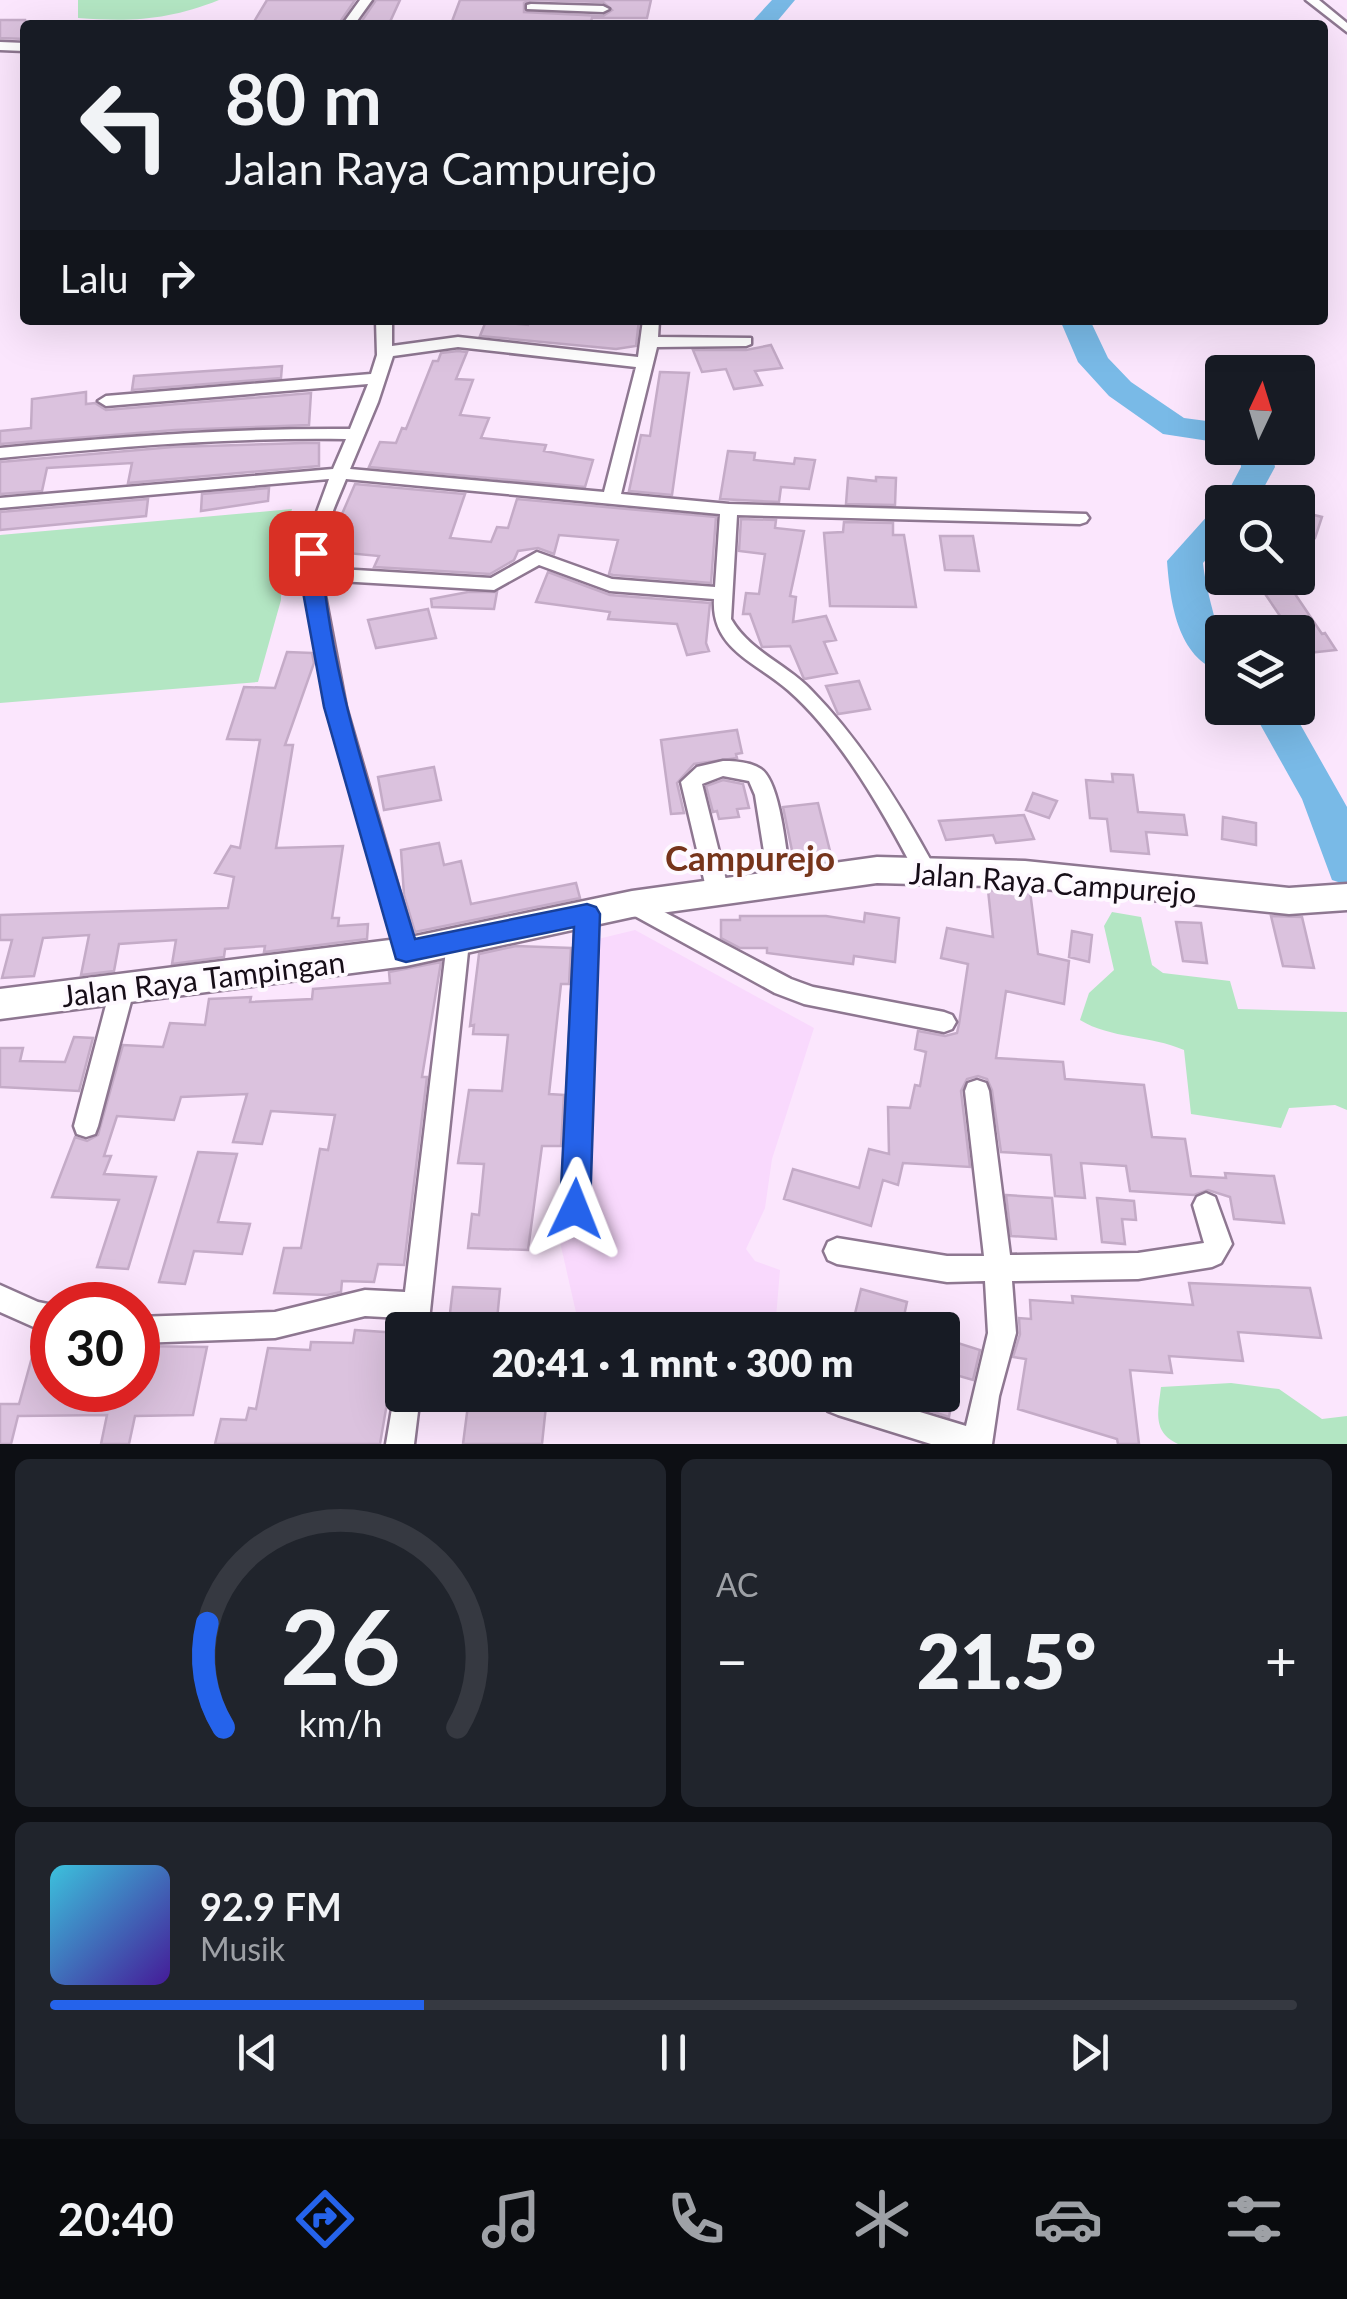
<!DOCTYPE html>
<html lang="id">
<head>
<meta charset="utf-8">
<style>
	:root { --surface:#171b24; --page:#20242c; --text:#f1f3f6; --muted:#9ea1a6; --line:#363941; --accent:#2563eb }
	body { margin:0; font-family:Lato,sans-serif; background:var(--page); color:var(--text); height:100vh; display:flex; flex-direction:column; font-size:38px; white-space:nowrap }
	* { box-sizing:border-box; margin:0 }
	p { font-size:32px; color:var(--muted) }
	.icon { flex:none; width:55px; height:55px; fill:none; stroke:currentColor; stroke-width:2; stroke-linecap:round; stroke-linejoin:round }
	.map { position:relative; height:1444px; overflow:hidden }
	.side { display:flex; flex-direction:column; gap:15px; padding:15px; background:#0d0f14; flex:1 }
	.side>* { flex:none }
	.banner { position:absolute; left:20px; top:20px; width:1308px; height:305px; border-radius:10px; box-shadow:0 10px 40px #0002; background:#171b24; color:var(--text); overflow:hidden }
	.needle { width:65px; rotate:4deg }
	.controls { position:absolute; left:1205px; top:355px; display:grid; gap:20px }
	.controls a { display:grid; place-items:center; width:110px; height:110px; border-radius:10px; background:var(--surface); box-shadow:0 10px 40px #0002; font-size:50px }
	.speed { position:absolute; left:30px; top:1282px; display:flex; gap:20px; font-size:50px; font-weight:700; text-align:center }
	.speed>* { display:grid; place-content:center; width:130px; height:130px; border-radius:50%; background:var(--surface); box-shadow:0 10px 40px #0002; line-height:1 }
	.speed .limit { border:15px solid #d22; background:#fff; color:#111 }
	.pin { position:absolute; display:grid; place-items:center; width:85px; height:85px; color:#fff; margin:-42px; border-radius:20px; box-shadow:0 5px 15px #0006 }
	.me { position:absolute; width:110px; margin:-55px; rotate:2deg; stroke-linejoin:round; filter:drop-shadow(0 0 8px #0008) }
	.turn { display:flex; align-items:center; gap:35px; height:210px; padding:0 40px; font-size:45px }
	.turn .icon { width:130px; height:130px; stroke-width:2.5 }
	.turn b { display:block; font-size:70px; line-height:85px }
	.then { display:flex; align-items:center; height:95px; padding:0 40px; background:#0003; gap:20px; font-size:38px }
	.big { font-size:75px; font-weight:800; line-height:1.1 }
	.side .tile { flex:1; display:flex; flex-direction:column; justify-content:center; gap:15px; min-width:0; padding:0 35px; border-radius:15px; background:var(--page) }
	.side .dial { align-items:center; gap:0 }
	.dial svg { height:260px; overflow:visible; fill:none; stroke:var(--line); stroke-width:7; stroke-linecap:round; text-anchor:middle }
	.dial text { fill:var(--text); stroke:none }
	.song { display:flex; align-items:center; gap:30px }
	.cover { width:120px; height:120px; border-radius:15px; background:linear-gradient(135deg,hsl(190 70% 55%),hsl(260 70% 35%)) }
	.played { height:10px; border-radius:5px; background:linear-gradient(90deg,var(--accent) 30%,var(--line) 30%) }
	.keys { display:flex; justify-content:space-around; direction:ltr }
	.heat { display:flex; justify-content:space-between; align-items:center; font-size:55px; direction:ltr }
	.side .tiles { flex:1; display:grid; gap:15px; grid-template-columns:1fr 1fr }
	.tile:last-child { grid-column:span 2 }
	.trip { position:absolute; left:385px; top:1312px; width:575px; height:100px; border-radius:10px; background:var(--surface); box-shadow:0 10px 40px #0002; font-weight:800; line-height:100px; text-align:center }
	.menu { display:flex; height:160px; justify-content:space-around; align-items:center; background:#090b0e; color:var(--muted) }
	.menu .icon { width:70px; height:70px }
	.menu .active { color:var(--accent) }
	.menu b { font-size:45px; color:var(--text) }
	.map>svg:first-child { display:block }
	.built { fill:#f9d9fd }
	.green { fill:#b3e6c3 }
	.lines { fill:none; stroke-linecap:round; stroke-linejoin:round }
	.river { fill:#79bae7; fill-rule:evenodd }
	.building { fill:#dbc2de; stroke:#c4abc7; stroke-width:2.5; fill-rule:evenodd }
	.street-casing { stroke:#8e7791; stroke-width:5 }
	.primary-casing { stroke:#8e7791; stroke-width:5 }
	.street { fill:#fff; fill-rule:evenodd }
	.primary { fill:#fff; fill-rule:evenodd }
	.route { fill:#2563eb; stroke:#184099; stroke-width:2.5 }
	.labels { text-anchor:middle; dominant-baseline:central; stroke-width:8; stroke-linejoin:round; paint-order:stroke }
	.street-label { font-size:30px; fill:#170e18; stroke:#fef9ff }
	.quarter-label { font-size:35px; font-weight:bold; fill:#76341b; stroke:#fef9ff }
</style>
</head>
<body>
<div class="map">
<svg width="1347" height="1444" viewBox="0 0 1347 1444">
	<rect width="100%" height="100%" fill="#fbe6fd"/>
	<path class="built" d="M635 930 814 1028 772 1159 765 1208 746 1249 755 1261 780 1270 775 1330H580L560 1242 573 1135 579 971 598 939Z"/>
	<path class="green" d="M78 0H219C169 20 132 22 78 18Z
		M292 509 282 543 281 600 258 682 0 703V535Z
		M1112 912 1141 917 1152 965 1163 973 1230 981 1238 1009 1347 1012V1110L1335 1105 1289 1108 1281 1128 1191 1114 1184 1050C1150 1035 1111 1039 1080 1020L1089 993 1114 970 1104 926Z
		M1231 1383 1279 1389 1322 1419 1347 1416V1444H1178C1152 1432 1158 1412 1161 1387Z"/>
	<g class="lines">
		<path class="river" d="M772 0H795L774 25H749Z
			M1060 320H1090L1108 358 1131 382 1184 418 1222 423V443L1163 434 1109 396 1078 362Z
			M1239 448H1271L1275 467 1256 502 1222 503 1241 467Z
			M1222 510V542L1203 563C1207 602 1224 635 1222 672 1177 659 1170 600 1167 561L1210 513Z
			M1251 708H1291L1347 807V885L1332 880 1302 799Z"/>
	</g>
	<path class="building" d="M267 0H355L338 25H252Z
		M376 0H400L389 24 359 25Z
		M460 0H651L647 18H592L590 25 451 24ZM531 0 603 2 612 10 603 16 524 12V3Z
		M0 20H25V39L0 38Z
		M529 320H639L636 346 616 349 480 336 486 321 528 325Z
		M771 345 782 368 755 371 762 385 734 389 726 369 702 372 693 350H746Z
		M458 351 467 352 456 379 473 380 460 415 489 418 481 438 546 445 544 451 593 460 585 487 369 467 380 442 396 443 402 428 406 429 433 361H438L441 353Z
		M282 366 281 378 132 390 134 376Z
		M660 372 689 373 672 495 629 491 641 435 650 436Z
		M86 392V404L95 403 106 410 311 393 309 425 175 430 0 444V431L31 428 32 399Z
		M303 443H319V466L128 483 132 463 47 468 42 491 0 494V462L173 447Z
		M728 451 755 453 754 460 794 464 795 458 815 460 809 489 781 487 779 502 720 499Z
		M876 477 896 478 895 505 846 504 848 478 876 481Z
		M355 484 465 494 450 538 491 542 497 527 508 528 517 499 716 517 711 583 613 575 609 574 618 540 559 535 554 554 538 548 518 551 514 560 490 574 374 567 379 556 326 551Z
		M269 488 268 501 201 511 202 494Z
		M148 499 146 516 0 530V512Z
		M1298 511 1322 517 1315 538 1298 534Z
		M741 519 776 520 775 528 804 531 790 596 796 597 793 622 826 616 836 640 824 642 837 673 804 679 790 646 762 647 750 614H743L746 593 759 594 765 554 739 551Z
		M844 522 893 523V535H904L916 607 830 606 824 533 843 532Z
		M940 536H973L979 571 945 570Z
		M548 572 610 595 710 603 706 643 709 651 687 655 677 624 608 619 610 612 536 602Z
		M1287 582 1322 634 1325 633 1336 650 1298 654V632H1291L1259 585Z
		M468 592H497L494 609 432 607 431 599Z
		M428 609 436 638 376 648 368 620Z
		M287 652 312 653 314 663 285 745H293L276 848 343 846 332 918H339L338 926 368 924 367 939 264 952 265 946 225 949 224 957 172 964 176 940 119 944 114 971 81 975 89 935 43 938 34 976 2 978 12 940H0V915L228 908 234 877 215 873 231 846 240 848 260 740 227 739 244 687 275 688Z
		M859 681 870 709 838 714 826 686Z
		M737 730 742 753 736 754 737 758 694 764 677 783 684 813 671 814 661 740Z
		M434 767 441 800 384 810 378 777Z
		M1112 774 1133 775 1138 812 1184 815 1187 835 1146 832 1149 854 1111 851 1107 819 1090 818 1086 780 1113 782Z
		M723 780 743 784 749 808 737 809 739 817 719 819 717 811 713 812 706 786Z
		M1033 793 1057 801 1049 818 1026 810Z
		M818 803 832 859 795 865 783 807Z
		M1024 815 1034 839 996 843 993 835 946 840 939 821Z
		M1223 817 1256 823V845L1222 839Z
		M439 843 444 865 461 861 471 904 576 883 580 898 415 932 404 895 401 850Z
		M988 890 1030 891 1038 954 1069 961 1064 1004 1006 991 996 1058 1063 1062 1065 1079 1144 1085 1152 1137 1185 1139 1191 1176 1226 1178 1225 1173 1274 1176 1284 1223 1234 1219 1230 1197 1208 1190 1194 1195 1130 1191 1126 1166 1081 1163 1085 1198 1055 1196 1051 1155 1001 1152 992 1090 987 1079 978 1076 967 1079 961 1091 970 1167 903 1163 898 1185 883 1180 871 1226 784 1199 793 1169 859 1188 869 1149 889 1154 888 1107 910 1108 915 1085 920 1086 926 1052 915 1049 918 1031 945 1036 957 1033 959 1024 968 964 941 958 947 928 993 937Z
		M865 913 899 918 895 962 854 956 853 964 767 953V948H740L721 938V920H740V916H826L864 922Z
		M1271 916 1302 917 1314 968 1283 966Z
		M1176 922 1201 923 1207 963 1183 961Z
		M1072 931 1092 935 1089 962 1069 957Z
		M516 946 571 948 569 984H561L549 1094 564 1095 561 1146H542L528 1250 468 1248 472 1214 479 1215 484 1164 458 1163 469 1090 502 1091 508 1035 473 1034 474 1025 470 1026 479 954Z
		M441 962 422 1077H427L404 1265 378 1264 374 1282 342 1281 341 1292 327 1295 274 1293 284 1248H301L320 1149 328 1150 335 1115 271 1111 262 1144 233 1142 247 1094 181 1097 174 1120 117 1116 104 1156H111L104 1174 156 1177 128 1269 97 1267 119 1200 52 1197 75 1137 87 1141 98 1135 123 1045 163 1047 170 1023 205 1025 209 999 251 997 250 1002 312 999 313 989 390 983 389 972Z
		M74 1037 93 1038 79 1091 0 1087V1048H23L20 1061 65 1062Z
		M198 1152 237 1154 218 1222 250 1224 242 1254 194 1251 185 1284 159 1282Z
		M1006 1195 1052 1198 1056 1239 1011 1236Z
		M1097 1198 1134 1201 1136 1220 1122 1219 1125 1244 1102 1242Z
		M1189 1283 1310 1288 1321 1338 1238 1332 1243 1361 1169 1356 1172 1373 1130 1370 1139 1444H1118L1117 1439 1018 1409 1026 1359 1013 1357 1020 1334 1019 1318 1031 1319 1030 1300 1073 1303 1072 1296 1193 1305Z
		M453 1287 500 1289 496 1330H477L479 1314 450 1313Z
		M861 1289 907 1302 901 1330H851Z
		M355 1330 399 1333 380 1444H215L221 1419 246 1420 249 1408 256 1409 268 1348 310 1350 311 1342 353 1343Z
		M39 1332 52 1334V1390H138V1346L207 1347 193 1415 135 1416 129 1444H101L107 1415 18 1416 11 1444H0V1404H19Z
		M942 1338 980 1350 973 1380 942 1371Z
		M893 1395H953L949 1417 893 1399Z
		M468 1405 546 1406 542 1444H463Z"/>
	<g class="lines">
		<g class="street-casing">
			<path id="street" d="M360 0H372L354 25H342Z
				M1306 0H1319L1347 23V32Z
				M531 4 603 6 609 9 603 12 527 9V5Z
				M0 42 25 43V51L0 50Z
				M376 320H392V346L458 337 638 357 643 320H659L658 337 751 338V344L746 346 657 347 621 494 729 504 1086 514 1089 518 1086 522 1080 524 737 515 731 619C750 652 787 664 812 691 862 742 902 807 936 870L933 876 925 879 917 876C885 815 841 736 788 690 756 662 711 649 714 599L610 591 539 565 494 590 322 580 346 707 417 952 414 959 406 961 398 959 326 707 305 592 302 553 329 479 0 508V498L333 469 346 439C230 437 115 447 0 458V448C117 437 233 428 350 429L368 384 106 406 98 401 106 396 371 374 377 355ZM458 347 636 367 604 492 350 469 378 402 393 356ZM346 479 720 514 715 587 612 579 537 552 491 578 321 568C319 537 335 507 346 479Z
				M723 761C735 761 751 762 761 769 781 782 787 859 791 883L788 889 780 892 772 889 769 883 755 795 749 781 723 776 702 784 729 892 726 898 718 901 710 898 707 892 681 782 697 767Z
				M632 895 791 979 813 987 944 1012 952 1015 956 1022 952 1029 944 1032 804 1004 775 993 624 910 621 904 624 898Z
				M587 905 595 908 598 914 588 1209 584 1218 575 1221 566 1218 562 1209 576 914 579 908Z
				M458 933 466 935 469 942 428 1330H402V1335V1318L365 1316 275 1338 138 1343V1317L275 1312 365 1290 405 1292 447 942 450 935Z
				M122 980 130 983 134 990 98 1126 95 1134 86 1137 77 1134 74 1126 110 990 114 983Z
				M977 1080 986 1083 989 1091 1010 1255 1138 1253 1204 1243 1193 1205 1197 1197 1206 1193 1215 1197 1232 1244 1221 1263 1212 1267 1138 1279 1012 1281 1016 1333 999 1396 992 1444H931L838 1415 828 1411 824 1401 826 1395H864L966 1426 988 1333 985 1281 947 1282 837 1264 828 1260 824 1251 828 1242 837 1238 947 1256H984L965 1091 968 1083Z
				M0 1285 38 1302 53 1305 52 1331 36 1328 0 1312Z
				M402 1382V1395H420L414 1444H386L396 1385Z"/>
		</g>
		<g class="primary-casing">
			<path id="primary" d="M877 857 1025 861 1289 888 1347 884V910L1289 914 1025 887 877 883 632 917 406 966 0 1019V989L406 938 632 891Z"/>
		</g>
		<use href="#street" class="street"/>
		<use href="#primary" class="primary"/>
	</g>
	<path class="route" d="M311 547 321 553C331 685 378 813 415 939L587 904 596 907 600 914 590 1209 585 1218 575 1222 565 1218 560 1209 574 927 406 962 396 959 324 707 303 592 301 553Z"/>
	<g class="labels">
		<g class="street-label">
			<text transform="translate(1053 882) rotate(4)">Jalan Raya Campurejo</text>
			<text transform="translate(203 978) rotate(-7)">Jalan Raya Tampingan</text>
		</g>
		<g class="quarter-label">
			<text x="750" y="857">Campurejo</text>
		</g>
	</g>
</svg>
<div class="controls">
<a><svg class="needle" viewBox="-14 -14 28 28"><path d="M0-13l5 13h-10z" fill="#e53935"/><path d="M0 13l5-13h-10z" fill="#9ea1a6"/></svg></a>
<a><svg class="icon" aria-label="search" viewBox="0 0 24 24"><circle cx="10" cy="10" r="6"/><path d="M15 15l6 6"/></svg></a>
<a><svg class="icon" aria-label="layers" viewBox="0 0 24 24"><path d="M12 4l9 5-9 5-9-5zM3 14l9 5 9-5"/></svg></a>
</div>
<div class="speed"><div class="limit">30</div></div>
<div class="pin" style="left:311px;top:553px;background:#d93025"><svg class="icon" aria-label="arrive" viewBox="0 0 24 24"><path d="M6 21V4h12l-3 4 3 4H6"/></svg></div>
<svg class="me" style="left:575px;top:1209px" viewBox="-20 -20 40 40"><path d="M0-17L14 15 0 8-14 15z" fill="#2563eb" stroke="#fff" stroke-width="4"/></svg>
<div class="trip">20:41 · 1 mnt · 300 m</div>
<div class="banner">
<div class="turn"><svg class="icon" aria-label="left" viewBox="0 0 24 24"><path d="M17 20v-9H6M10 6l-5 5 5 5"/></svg><div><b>80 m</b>Jalan Raya Campurejo</div></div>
<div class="then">Lalu<svg class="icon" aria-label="right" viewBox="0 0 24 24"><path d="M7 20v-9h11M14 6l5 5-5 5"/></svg></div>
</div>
</div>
<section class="side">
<div class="tiles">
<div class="tile dial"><svg viewBox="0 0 100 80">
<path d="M14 69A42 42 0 1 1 86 69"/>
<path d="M14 69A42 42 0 0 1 9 37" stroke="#2563eb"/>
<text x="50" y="56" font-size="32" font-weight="700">26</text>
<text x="50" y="72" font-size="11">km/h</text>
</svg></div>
<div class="tile"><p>AC</p>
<div class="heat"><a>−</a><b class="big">21.5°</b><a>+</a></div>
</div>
<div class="tile">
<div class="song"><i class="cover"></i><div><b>92.9 FM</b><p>Musik</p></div></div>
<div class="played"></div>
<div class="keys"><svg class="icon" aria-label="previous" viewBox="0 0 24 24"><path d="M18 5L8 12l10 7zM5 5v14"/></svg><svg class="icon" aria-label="pause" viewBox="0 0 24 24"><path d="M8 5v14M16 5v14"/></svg><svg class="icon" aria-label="next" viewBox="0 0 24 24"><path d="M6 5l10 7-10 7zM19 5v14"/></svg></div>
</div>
</div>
</section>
<nav class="menu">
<b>20:40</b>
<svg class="icon active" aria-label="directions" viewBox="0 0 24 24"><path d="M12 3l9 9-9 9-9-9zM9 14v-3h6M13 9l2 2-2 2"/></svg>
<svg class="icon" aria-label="music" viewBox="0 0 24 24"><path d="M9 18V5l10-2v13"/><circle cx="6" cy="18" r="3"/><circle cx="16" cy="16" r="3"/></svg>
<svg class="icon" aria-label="phone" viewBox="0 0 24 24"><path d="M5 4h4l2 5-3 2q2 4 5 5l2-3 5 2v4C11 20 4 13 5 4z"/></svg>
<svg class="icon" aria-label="climate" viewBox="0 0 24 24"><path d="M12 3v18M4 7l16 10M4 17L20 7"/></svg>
<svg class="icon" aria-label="car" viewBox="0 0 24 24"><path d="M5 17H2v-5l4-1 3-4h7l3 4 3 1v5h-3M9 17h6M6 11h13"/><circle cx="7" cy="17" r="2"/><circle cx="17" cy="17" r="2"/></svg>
<svg class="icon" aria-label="filters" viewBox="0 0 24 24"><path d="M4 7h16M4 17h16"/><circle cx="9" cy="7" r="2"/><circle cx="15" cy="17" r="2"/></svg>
</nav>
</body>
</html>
